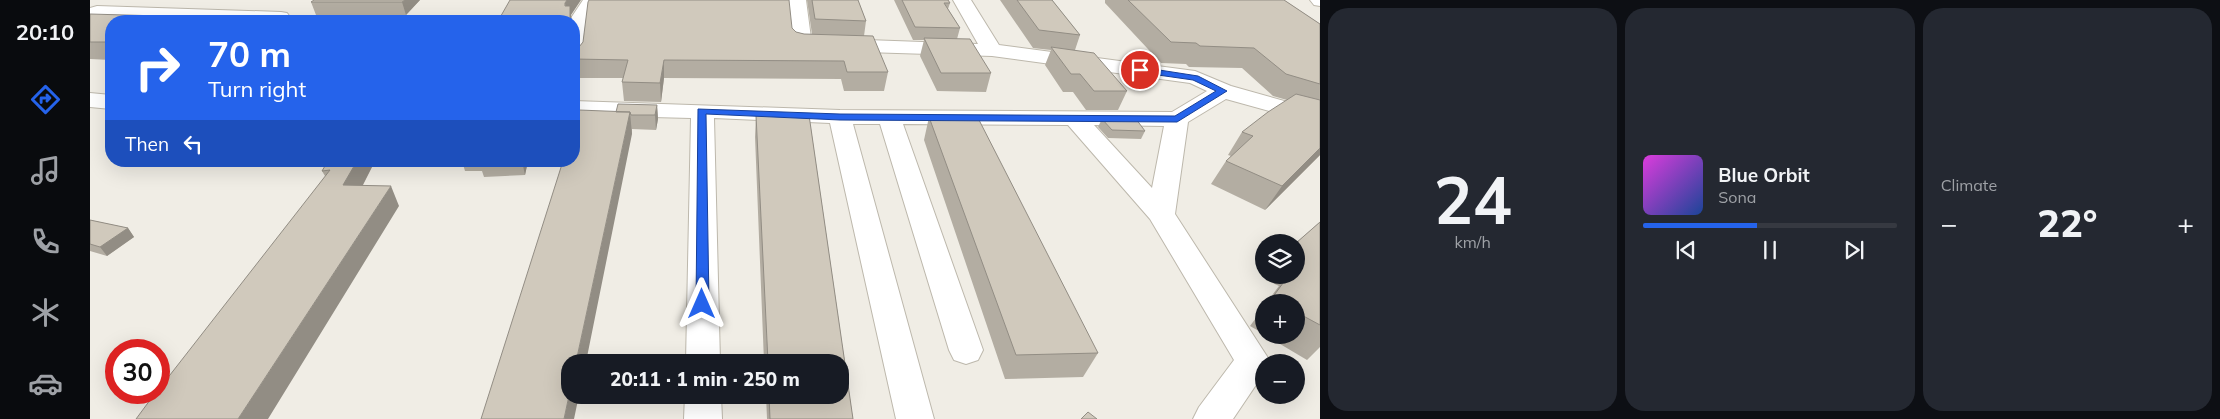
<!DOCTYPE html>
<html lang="en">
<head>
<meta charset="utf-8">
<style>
	:root { --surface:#171b24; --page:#242831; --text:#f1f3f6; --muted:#9ea1a6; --line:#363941; --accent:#2563eb }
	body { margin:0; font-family:Mulish,sans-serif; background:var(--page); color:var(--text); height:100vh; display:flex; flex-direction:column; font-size:19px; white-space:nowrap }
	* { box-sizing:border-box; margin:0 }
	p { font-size:16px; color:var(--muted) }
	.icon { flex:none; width:28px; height:28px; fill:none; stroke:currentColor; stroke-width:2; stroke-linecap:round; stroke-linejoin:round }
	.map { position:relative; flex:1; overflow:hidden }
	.drawer { display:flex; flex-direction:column; gap:8px; padding:8px; background:#0d0f14; width:900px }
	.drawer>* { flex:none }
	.banner { position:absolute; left:15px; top:15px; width:475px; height:152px; border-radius:20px; box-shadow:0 5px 20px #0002; background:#2563eb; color:#fff; overflow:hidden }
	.tools { position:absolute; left:1165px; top:234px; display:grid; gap:10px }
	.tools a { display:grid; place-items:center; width:50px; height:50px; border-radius:50%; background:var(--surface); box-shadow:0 5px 20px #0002; font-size:25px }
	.speed { position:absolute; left:15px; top:339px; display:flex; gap:10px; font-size:25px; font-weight:700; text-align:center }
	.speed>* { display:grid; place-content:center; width:65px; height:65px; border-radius:50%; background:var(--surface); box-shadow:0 5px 20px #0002; line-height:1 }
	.speed .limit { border:8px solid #d22; background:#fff; color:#111 }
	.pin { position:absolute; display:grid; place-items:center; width:42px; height:42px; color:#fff; margin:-21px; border:2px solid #fff; border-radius:50%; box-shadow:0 1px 5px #0007 }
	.me { position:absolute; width:55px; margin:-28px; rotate:0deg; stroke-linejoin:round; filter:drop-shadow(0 0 4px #0008) }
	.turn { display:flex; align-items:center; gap:18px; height:105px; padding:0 20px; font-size:22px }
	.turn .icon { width:65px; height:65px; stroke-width:2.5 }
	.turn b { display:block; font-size:35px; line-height:42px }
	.then { display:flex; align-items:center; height:48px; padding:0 20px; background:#0003; gap:10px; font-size:19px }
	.big { font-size:38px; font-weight:800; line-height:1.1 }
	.drawer .card { flex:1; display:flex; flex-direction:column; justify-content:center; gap:8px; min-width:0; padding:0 18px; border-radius:20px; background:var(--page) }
	.drawer .dial { align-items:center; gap:0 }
	.dial b { font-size:65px; line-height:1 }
	.song { display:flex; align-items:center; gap:15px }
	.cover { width:60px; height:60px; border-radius:8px; background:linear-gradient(135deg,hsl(300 70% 55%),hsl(220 70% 35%)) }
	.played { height:5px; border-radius:2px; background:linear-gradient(90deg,var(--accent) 45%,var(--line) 45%) }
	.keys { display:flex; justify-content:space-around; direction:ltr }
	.heat { display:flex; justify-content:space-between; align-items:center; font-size:28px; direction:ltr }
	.drawer .tiles { flex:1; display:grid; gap:8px; grid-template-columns:repeat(3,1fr) }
	.trip { position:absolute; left:471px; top:354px; width:288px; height:50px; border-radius:20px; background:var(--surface); box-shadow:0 5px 20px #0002; font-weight:800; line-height:50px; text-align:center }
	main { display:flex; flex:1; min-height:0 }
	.menu { display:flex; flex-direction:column; width:90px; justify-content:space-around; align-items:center; background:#090b0e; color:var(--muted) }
	.menu .icon { width:35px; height:35px }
	.menu .selected { color:var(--accent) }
	.menu b { font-size:22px; color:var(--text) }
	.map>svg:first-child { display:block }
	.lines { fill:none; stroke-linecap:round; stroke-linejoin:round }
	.minor-casing { stroke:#bdb8ac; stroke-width:2 }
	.minor { fill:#fff; fill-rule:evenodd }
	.wall { fill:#b3ada2 }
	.shaded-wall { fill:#928d84 }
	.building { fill:#d0c9bc; stroke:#928d84 }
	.route { fill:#2563eb; stroke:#184099 }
</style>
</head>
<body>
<main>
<nav class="menu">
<b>20:10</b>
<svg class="icon selected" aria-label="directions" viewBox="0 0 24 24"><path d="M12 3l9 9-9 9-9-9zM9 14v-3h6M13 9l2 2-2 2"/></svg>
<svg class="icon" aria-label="music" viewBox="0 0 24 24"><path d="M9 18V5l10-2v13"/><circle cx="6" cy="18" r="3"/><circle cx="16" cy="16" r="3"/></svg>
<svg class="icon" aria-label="phone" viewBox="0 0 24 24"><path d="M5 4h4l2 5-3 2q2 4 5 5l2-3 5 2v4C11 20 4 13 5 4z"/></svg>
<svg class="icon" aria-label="climate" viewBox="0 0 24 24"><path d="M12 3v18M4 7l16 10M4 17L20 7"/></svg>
<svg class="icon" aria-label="car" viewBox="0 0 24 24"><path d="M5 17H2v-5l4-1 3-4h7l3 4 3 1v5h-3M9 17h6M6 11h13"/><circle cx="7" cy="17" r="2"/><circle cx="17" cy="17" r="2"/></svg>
</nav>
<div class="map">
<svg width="1230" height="419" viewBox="0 0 1230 419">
	<rect width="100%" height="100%" fill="#f0ede5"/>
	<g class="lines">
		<g class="minor-casing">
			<path id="minor" d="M493 0H511L498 18 494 59 491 63 484 65V21H479Z
				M698 0H716L721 38 888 44 863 0H881L909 45 1105 71 1141 86 1230 111V125L1136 99 1098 122 1085 214 1180 361 1174 362V373L1143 419H1103L1109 407 1144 360 1060 219 978 125 813 124 893 350 888 360 876 364 864 360 859 350 790 124H763L844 419H806L740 123 624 118 630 362H596L601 118 484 115V101L750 110 1082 112 1117 91 1100 83 902 56 712 50 705 48 702 44ZM1004 125 1074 126 1062 188Z
				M1220 0H1230V6L1224 5Z
				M7 6 191 12 197 13 200 17 196 21 10 16 0 19V8Z
				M0 93 21 95V109L0 107Z
				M595 395H631L632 419H594Z"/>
		</g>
		<use href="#minor" class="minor"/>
	</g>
	<path class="wall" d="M330 0 316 15H226L221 2Z
		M717 0H768L776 21 774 36 798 72 794 91H754L751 79 574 78 571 102 534 101 532 82 533 78H484V48L702 28 706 32 714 34H722Z
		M804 0H858L860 3 858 9 870 28 867 39 901 73 896 92 847 91 830 56 834 40H823Z
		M910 0H962L990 35 985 50 1037 91 1028 110H996L983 92H973L955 65 961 50 943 48Z
		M1015 0H1194L1230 24V155L1175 210 1121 184 1136 161 1141 156 1138 155 1152 132 1197 100 1183 96 1152 68 1099 67 1096 64 1071 63 1015 3Z
		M0 14 21 21V60L0 59Z
		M567 105 568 119 566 130 542 129V134L526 112Z
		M666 115H719L763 419H677L676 395H750V362H674L665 137Z
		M839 117 1008 353 993 377 915 379 834 140Z
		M1012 119 1055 131 1051 139 1018 138 1008 127Z
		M172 161H236L174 166Z
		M285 161 273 185 309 206 235 176 232 171Z
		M372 161H438L435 175 394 177 392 171H375Z
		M0 220 38 228 44 237 17 256 0 251Z
		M1230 222V347L1217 360 1175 335H1206V302H1177L1189 286 1176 280 1179 275H1206V243Z
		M1174 307V334L1160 326Z"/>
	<path class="shaded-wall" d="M315 0H330L316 15 312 2Z
		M477 0H491L481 15 482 21 477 20 475 3Z
		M574 60V78L571 102 570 83Z
		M567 105 568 119 566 130 565 115Z
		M540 112 542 134 496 362H486Z
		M1230 148V155L1175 210 1192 186Z
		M267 161H285L262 206 253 185Z
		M432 161H438L435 175Z
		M301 186 309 206 178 419H148Z
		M38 228 44 237 17 256 10 247Z
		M480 391V395H489L484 419H474Z"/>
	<path class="building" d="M224 0H315L312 2H221Z
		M420 0H477L475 3V6H480V21H408Z
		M499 0H699L702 28 706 32 714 34 783 36 798 72H757L754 61 574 60 570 83 532 82 538 60 484 59V48L489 47 493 42 498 2Z
		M722 0H768L776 21 725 19Z
		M812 0H858L860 3H854L870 28 825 27Z
		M927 0H962L990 35 949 30Z
		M1038 0H1194L1230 24V84L1196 74 1164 48 1110 46 1106 43 1081 42Z
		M0 14 177 19 174 21H21V42H0Z
		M834 38 880 39 901 73H851Z
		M961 47 1004 53 1037 91H1004L990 74H981Z
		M1206 94 1230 100V148L1192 186 1136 161 1163 136 1152 132 1178 112Z
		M528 104 567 105 565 115H541L540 112H526Z
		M489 110 540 112 486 362H480V391L474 419H391L473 161H484V126Z
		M666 115H719L763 419H680L679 395H750V362H678Z
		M839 117 888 118 1008 353 926 355Z
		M1012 119H1046L1055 131 1022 130Z
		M238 161H267L253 185 301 186 148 419H46L66 392H69V389L240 170 232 171Z
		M0 220 38 228 10 247 0 244Z
		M1230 222V325L1206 312V302H1190L1182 298 1199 275H1206V265L1211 259 1206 256V243Z
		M998 412 1007 419H991Z"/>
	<path class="route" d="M1050 67 1108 76 1137 91 1087 122 750 120 616 114 619 304 617 308H608L606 304 608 109 750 114 1085 116 1126 91 1103 80 1047 72 1045 70Z"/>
</svg>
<div class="tools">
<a><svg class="icon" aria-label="layers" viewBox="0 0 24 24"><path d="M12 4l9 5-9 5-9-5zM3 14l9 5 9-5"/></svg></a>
<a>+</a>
<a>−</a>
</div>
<div class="speed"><div class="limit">30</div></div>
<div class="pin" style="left:1050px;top:70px;background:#d93025"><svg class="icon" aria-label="arrive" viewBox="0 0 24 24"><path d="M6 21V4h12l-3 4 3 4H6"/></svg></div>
<svg class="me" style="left:612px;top:304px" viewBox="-20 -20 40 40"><path d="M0-17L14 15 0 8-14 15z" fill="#2563eb" stroke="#fff" stroke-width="4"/></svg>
<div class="trip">20:11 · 1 min · 250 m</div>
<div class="banner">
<div class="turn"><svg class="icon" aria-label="right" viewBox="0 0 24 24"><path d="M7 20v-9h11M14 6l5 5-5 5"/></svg><div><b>70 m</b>Turn right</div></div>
<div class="then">Then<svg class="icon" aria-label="left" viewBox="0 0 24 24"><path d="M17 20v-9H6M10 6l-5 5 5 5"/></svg></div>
</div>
</div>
<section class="drawer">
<div class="tiles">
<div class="card dial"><b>24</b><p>km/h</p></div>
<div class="card">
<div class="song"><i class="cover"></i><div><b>Blue Orbit</b><p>Sona</p></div></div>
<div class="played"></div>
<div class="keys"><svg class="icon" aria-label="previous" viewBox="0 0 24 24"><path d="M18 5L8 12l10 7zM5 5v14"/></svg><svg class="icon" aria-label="pause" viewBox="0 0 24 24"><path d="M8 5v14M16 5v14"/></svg><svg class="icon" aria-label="next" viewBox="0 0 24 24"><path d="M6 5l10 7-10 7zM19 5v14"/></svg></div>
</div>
<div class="card"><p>Climate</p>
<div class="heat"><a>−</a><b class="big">22°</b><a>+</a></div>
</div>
</div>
</section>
</main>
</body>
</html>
